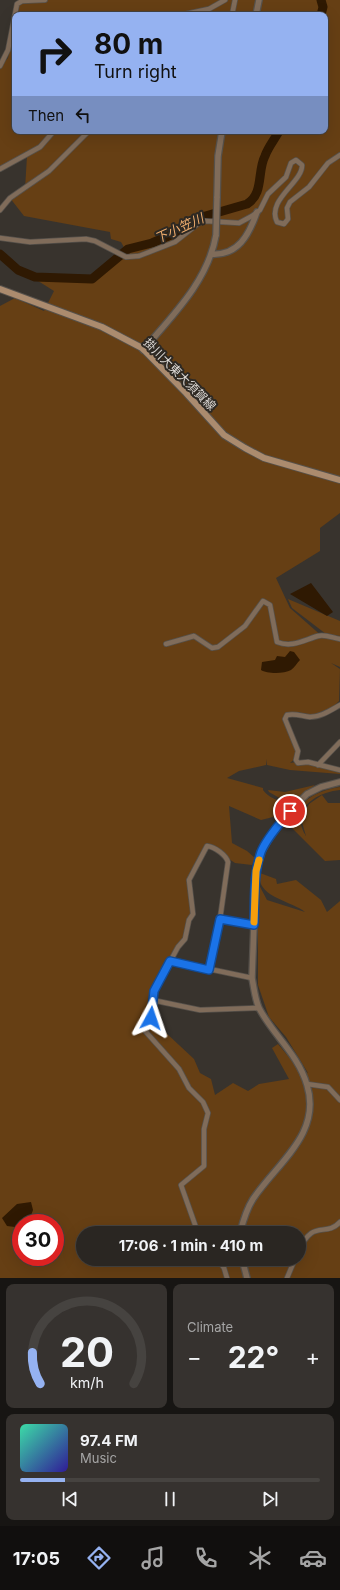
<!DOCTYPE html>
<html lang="en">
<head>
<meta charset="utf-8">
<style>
	:root { --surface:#2a2622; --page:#36322f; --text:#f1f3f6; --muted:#a5a5a5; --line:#464340; --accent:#95b2f1 }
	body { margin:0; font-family:Inter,"Noto Sans JP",sans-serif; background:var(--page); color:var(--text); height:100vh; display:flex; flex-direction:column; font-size:15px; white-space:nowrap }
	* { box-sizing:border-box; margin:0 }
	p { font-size:13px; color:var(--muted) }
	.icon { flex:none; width:22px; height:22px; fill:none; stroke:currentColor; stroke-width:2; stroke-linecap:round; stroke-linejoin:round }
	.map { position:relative; height:1278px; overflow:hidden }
	.drawer { display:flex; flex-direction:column; gap:6px; padding:6px; background:#171513; flex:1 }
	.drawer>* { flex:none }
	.guide { position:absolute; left:12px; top:12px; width:316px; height:122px; border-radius:8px; box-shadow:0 4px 16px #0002,0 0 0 1px var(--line); background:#95b2f1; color:#111; overflow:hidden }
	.speed { position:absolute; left:12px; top:1214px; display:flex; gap:8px; font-size:20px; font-weight:700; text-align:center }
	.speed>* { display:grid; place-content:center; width:52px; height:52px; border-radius:50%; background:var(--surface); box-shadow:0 4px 16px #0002,0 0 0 1px var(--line); line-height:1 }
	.speed .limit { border:6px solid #d22; background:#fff; color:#111 }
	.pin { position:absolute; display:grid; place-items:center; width:34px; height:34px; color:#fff; margin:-17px; border:2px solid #fff; border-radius:50%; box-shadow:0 1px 4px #0007 }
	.me { position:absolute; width:44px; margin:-22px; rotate:5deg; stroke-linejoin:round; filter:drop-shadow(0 0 3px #0008) }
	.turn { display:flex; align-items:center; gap:14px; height:84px; padding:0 16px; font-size:18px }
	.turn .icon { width:52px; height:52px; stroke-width:2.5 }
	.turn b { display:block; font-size:28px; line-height:34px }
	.then { display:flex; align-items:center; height:38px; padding:0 16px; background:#0003; gap:8px; font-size:15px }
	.big { font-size:30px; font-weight:700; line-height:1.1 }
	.drawer .tile { flex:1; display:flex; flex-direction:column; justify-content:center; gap:6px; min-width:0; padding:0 14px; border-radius:8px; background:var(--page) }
	.drawer .dial { align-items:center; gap:0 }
	.dial svg { height:104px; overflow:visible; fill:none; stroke:var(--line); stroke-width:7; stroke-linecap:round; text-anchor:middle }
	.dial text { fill:var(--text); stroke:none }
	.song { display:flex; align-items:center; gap:12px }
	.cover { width:48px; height:48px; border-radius:6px; background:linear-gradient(135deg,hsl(160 70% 55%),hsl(250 70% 35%)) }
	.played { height:4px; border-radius:2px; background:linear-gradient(90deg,var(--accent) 15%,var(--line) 15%) }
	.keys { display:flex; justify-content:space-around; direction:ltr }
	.heat { display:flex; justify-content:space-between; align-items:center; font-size:22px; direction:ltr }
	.drawer .tiles { flex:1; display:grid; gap:6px; grid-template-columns:1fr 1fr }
	.tile:last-child { grid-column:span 2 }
	.trip { position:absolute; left:76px; top:1226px; width:230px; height:40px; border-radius:20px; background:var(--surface); box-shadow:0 4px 16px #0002,0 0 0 1px var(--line); font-weight:700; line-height:40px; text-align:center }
	.tab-bar { display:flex; height:64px; justify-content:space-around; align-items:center; background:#110f0e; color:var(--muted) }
	.tab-bar .icon { width:28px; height:28px }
	.tab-bar .on { color:var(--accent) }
	.tab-bar b { font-size:18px; color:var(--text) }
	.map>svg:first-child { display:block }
	.green { fill:#663f14; fill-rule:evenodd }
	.water { fill:#2f1902 }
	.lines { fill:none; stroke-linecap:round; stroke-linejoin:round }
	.river { stroke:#2f1902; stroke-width:9 }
	.minor-casing { stroke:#56514b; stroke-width:6 }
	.tertiary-casing { stroke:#56514b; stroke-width:8 }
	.secondary-casing { stroke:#56514b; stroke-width:8 }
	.minor { stroke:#806c5a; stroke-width:4.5 }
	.tertiary { stroke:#806c5a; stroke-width:5.5 }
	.secondary { stroke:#ab8b6e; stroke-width:6 }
	.tertiary-bridge-casing { stroke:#56514b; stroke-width:8; stroke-linecap:butt }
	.tertiary-bridge { stroke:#806c5a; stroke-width:5.5 }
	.route-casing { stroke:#114b97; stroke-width:10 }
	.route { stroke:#1a73e8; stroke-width:7 }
	.slow { stroke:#f59e0b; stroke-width:7 }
	.labels { text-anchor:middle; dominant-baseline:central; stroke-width:4; stroke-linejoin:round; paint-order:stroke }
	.street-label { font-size:12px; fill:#dedad6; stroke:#2e2923 }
	.water-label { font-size:13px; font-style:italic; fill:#f1ae6e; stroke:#2e2923 }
</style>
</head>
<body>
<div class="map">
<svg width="340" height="1278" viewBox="0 0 340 1278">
	<rect width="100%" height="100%" fill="#38332d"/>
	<path class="green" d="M23 0H340V513L320 528V551L276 578 290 608 324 638 340 639V667L331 663 340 669 339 701 333 707 313 715 296 712 285 719 298 756 290 763 296 762 301 765 308 763 340 771V774L290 770 267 765 266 759V765L239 771 227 778 263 788V790C272 801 276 797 286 805L277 818 273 817 261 820 229 806 232 843 247 851 255 858 252 865 235 863 208 845 189 880 192 913 184 938 153 991 150 1018 194 1059 200 1073 211 1079 215 1095 233 1083 248 1091 259 1084 289 1079 272 1048 278 1044 297 1067 308 1073 286 1037 269 1017 258 985V883L267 900 305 912C292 901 255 897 260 873L276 879 277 884 296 880 321 900 327 912 340 901V1278H0V306L15 298 44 311 54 291 35 279H97L126 251 121 242 111 239 110 232 24 216 10 198 25 189 27 156 0 166V67L8 58 17 4ZM15 15H325V131H15ZM21 1223H55V1257H21ZM83 1233H299V1259H83Z
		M288 599 340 621V636L326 634 292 608Z
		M315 785 290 804 269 792 268 790 285 792Z
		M340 787V790C316 792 289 810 306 836L301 819 309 804 322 795 328 803H340V860L325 861 286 822C302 801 314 791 340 787Z"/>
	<path class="water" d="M311 583 333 612 327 616 290 594Z
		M290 651 294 652 300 660C297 663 294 668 291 670 284 674 267 674 261 670L262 662 275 660 277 656 285 657Z
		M31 1202 33 1210 29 1221 15 1227 7 1226 2 1218 17 1204Z"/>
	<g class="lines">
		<path class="river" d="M321 0 323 7 321 15
			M0 254 18 270 35 277 92 279 128 249 152 243 173 234 195 219 247 204C264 194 257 171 265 156 268 147 275 139 279 131"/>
		<g class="minor-casing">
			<path id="minor" d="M181 15 209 9 225 0
				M232 15 235 0
				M0 66 8 50 17 4 22 1 45 0
				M0 169 40 147 54 131
				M0 210 10 198 49 171 89 131
				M0 238 30 242 86 239 95 241 126 257 139 256 175 242 199 223 205 221 239 223 252 216 260 210 268 194 286 177 291 163 296 160 302 165C303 182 266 200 277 222L284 224 288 219 287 208 290 202 309 187 328 163 340 155
				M166 644 194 636 212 648 218 647 245 626 263 601 270 605 277 642C292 648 304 640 318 636 325 634 333 638 340 639
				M340 705C331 710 321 717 310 717 301 716 295 713 287 715L285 719 298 751 296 760 298 763 308 762 340 770
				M318 765 340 742
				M220 919 254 925
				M171 961 252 978
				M152 1000 200 1010 259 1008
				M307 1084 328 1087 340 1100
				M198 1233 181 1185 204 1166V1129L208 1113 203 1102 189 1088 179 1069 146 1032 151 1018 154 991 178 947 185 939 189 920 193 914 189 880 207 846C215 847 226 855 228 862L220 919 209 970
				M299 1251C313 1218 325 1238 340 1222
				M206 1259 218 1260 224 1268 227 1278
				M287 1278 295 1259"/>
		</g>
		<g class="tertiary-casing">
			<path id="tertiary" d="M256 15 259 0
				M217 198 218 156 222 131
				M211 254C238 256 249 235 257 212
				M143 350C173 315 208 281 216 235
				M240 1233C243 1221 246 1210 253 1199 277 1163 322 1134 307 1085 298 1054 273 1035 259 1008 255 999 254 988 252 978L256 871 262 851 272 834 290 811 307 794 321 787 340 782
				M242 1259 247 1278"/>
		</g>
		<g class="secondary-casing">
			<path id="secondary" d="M0 289 102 327 142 348 186 393 224 435 245 448 264 458 340 480"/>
		</g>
		<use href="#minor" class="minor"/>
		<use href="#tertiary" class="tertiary"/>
		<use href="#secondary" class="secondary"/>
		<g class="tertiary-bridge-casing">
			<path id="tertiary-bridge" d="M216 235 217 198"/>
		</g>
		<use href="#tertiary-bridge" class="tertiary-bridge"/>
	</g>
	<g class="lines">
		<g class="route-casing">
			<path id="route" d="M151 1018 154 991 170 961 209 970 220 919 254 925C255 901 253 875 261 852 267 837 280 824 290 811"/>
		</g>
		<use href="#route" class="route"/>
		<path class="slow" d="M254 922 256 871 259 860"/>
	</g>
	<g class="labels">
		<g class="street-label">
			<text transform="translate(180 374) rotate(45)">掛川大東大須賀線</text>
		</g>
		<g class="water-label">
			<text transform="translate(179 228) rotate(-25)">下小笠川</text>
		</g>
	</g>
</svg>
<div class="speed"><div class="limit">30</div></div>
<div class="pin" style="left:290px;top:811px;background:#d93025"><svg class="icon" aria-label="arrive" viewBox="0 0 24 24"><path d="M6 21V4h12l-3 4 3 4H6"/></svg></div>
<svg class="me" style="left:151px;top:1018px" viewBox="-20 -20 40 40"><path d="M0-17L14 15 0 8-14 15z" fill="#1a73e8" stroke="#fff" stroke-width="4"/></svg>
<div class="trip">17:06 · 1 min · 410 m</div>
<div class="guide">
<div class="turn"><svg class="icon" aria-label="right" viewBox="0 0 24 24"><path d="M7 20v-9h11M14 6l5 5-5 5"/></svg><div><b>80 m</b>Turn right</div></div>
<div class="then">Then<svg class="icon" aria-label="left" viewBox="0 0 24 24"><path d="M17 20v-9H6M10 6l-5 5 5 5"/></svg></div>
</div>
</div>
<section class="drawer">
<div class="tiles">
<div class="tile dial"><svg viewBox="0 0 100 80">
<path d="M14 69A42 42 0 1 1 86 69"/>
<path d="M14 69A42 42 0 0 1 8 45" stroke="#95b2f1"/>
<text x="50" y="56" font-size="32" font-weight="700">20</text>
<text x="50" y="72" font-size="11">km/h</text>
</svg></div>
<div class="tile"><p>Climate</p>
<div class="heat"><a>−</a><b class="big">22°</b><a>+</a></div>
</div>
<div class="tile">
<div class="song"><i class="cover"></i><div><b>97.4 FM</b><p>Music</p></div></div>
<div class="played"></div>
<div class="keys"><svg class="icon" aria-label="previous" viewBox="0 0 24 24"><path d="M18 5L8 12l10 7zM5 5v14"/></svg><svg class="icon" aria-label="pause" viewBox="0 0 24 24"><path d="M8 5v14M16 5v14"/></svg><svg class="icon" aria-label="next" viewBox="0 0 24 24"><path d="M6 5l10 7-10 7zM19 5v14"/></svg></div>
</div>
</div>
</section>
<nav class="tab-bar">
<b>17:05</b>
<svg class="icon on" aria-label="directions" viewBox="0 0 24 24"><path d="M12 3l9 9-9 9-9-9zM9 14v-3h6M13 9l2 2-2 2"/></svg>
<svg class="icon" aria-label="music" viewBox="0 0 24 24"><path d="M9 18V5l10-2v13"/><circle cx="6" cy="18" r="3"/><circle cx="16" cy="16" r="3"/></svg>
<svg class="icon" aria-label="phone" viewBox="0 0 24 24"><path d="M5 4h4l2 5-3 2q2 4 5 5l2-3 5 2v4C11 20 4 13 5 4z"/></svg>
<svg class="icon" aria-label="climate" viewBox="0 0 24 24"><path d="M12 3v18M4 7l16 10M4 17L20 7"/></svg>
<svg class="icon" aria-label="car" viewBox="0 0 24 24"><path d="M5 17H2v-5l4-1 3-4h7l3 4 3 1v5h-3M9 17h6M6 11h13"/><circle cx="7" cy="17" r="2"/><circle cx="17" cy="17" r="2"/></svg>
</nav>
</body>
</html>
